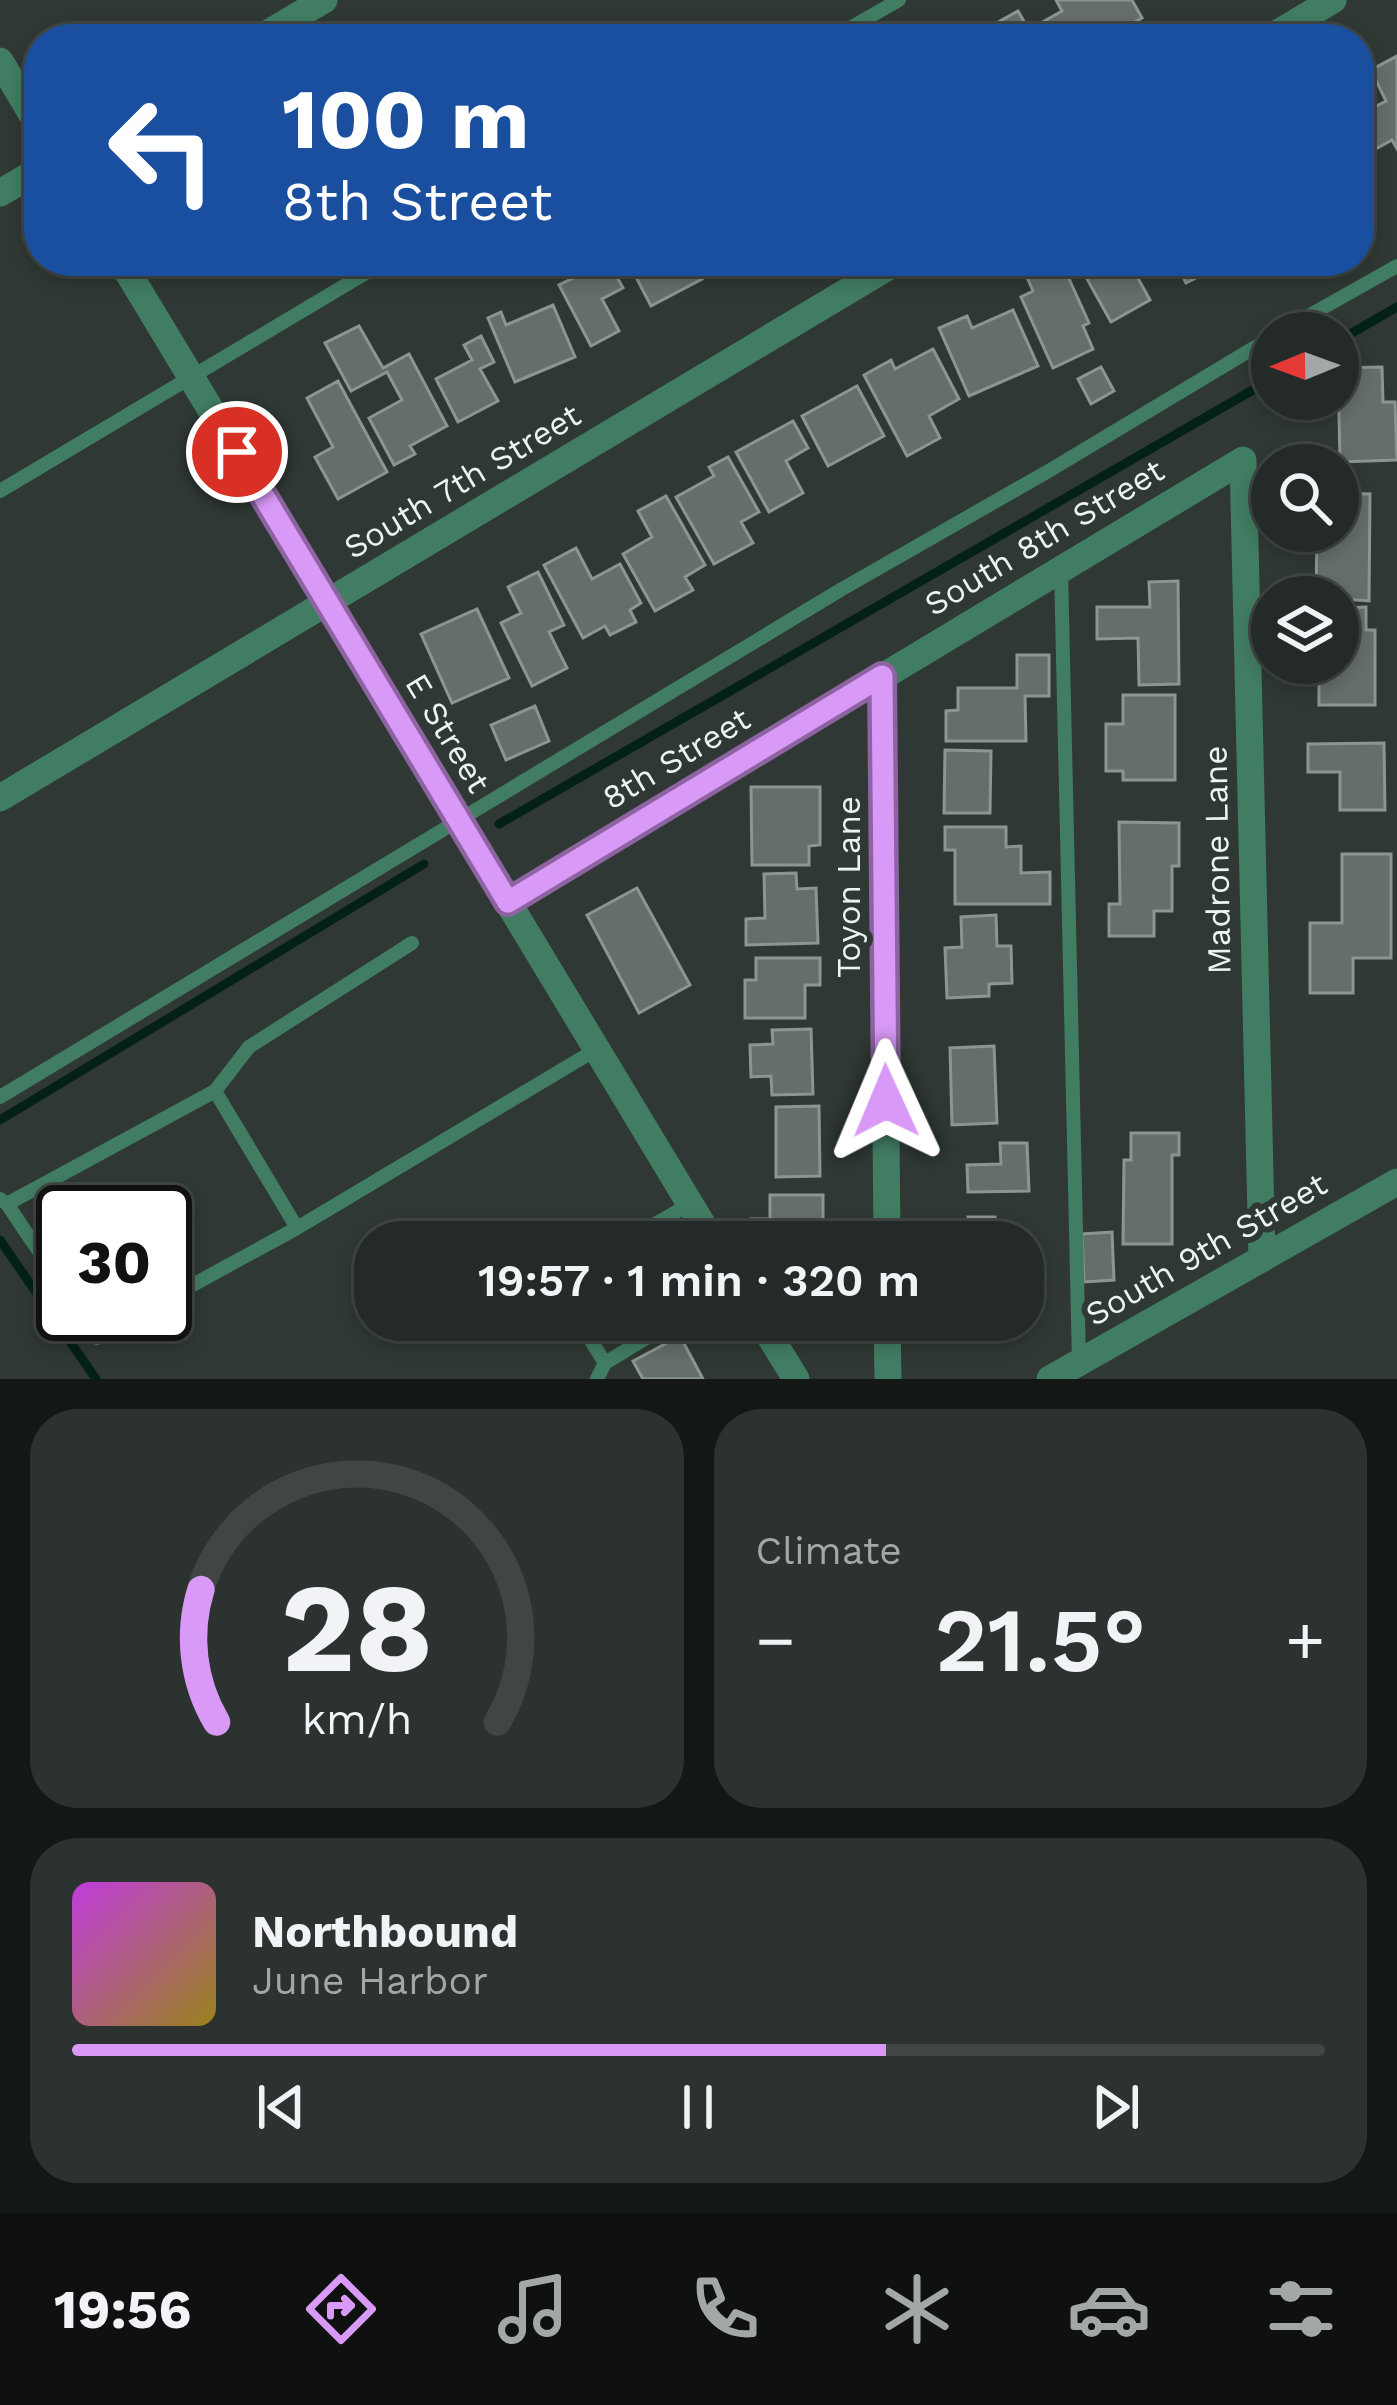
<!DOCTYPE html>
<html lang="en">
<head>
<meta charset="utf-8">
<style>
	:root { --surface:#232a27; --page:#2b322f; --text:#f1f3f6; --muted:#a3a7a7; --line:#404644; --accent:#d99af7 }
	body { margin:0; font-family:"Work Sans",sans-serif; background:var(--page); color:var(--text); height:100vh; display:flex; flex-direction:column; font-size:45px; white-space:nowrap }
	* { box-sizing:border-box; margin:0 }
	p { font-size:39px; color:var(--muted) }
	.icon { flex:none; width:66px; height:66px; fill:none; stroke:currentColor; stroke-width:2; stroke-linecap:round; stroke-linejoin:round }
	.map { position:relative; height:1379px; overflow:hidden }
	.side { display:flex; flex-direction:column; gap:30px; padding:30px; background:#131715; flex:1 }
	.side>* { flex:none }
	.banner { position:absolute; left:24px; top:24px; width:1350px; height:252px; border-radius:48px; box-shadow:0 6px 18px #0003,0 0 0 3px var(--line); background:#1a4fa0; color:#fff; overflow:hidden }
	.needle { width:78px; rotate:269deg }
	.controls { position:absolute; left:1251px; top:312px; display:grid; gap:24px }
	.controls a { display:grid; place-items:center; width:108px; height:108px; border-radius:50%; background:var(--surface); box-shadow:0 6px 18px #0003,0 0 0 3px var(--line); font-size:60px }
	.speed { position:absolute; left:36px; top:1185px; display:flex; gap:24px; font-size:60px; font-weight:700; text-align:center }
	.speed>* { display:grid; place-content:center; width:156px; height:156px; border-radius:50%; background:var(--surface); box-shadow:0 6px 18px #0003,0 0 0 3px var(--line); line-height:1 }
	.speed .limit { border:6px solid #111; border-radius:18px; background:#fff; color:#111 }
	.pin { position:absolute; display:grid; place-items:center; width:102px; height:102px; color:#fff; margin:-51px; border:6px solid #fff; border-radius:50%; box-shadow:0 3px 12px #0007 }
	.me { position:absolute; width:132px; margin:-66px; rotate:359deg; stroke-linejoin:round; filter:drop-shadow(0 0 9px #0008) }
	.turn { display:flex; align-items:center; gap:42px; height:252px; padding:0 60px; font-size:54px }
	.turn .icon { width:156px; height:156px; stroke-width:2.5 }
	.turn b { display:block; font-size:84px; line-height:102px }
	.big { font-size:90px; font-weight:600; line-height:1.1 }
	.side .tile { flex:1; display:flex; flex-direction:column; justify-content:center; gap:18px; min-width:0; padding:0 42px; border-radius:48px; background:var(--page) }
	.side .dial { align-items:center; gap:0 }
	.dial svg { height:312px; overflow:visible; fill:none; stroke:var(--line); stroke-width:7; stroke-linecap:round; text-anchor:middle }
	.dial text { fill:var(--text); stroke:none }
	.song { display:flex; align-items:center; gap:36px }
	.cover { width:144px; height:144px; border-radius:18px; background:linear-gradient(135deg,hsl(290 70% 55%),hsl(50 70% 35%)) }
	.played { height:12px; border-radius:6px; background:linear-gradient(90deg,var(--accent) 65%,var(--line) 65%) }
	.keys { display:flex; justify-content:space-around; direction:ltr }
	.heat { display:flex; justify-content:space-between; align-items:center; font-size:66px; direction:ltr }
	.side .tiles { flex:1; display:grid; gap:30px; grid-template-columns:1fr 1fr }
	.tile:last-child { grid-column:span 2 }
	.trip { position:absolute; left:354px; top:1221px; width:690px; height:120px; border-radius:48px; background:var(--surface); box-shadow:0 6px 18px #0003,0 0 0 3px var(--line); font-weight:600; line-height:120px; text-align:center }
	.tab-bar { display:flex; height:192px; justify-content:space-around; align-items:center; background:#0e1110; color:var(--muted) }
	.tab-bar .icon { width:84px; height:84px }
	.tab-bar .current { color:var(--accent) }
	.tab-bar b { font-size:54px; color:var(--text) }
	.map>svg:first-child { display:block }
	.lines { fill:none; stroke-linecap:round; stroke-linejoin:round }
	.stream { stroke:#032116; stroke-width:9 }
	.building { fill:#656e69; stroke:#8c9691; stroke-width:3 }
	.service { stroke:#417d63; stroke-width:14 }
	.minor { stroke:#417d63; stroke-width:27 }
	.route-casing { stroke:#8d64a1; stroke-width:30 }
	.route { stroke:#d99af7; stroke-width:21 }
	.labels { text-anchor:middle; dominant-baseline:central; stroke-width:12; stroke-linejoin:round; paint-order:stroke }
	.street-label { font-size:33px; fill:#edf3f0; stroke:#2f3834 }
</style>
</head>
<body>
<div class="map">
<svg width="1397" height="1379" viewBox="0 0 1397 1379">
	<rect width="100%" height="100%" fill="#2f3834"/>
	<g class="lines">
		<path class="stream" d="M1338 341 1397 307
			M499 824 1272 379
			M0 1120 424 864
			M0 1240 96 1379"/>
	</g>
	<path class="building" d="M1056 0H1132L1142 18 1105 39H1047L1039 24 1062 11Z
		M1018 11 1034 39H968Z
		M1397 56V149L1392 140 1372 151 1359 128V115L1386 101 1371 70Z
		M571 261H608L623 288 602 299 619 331 591 346 559 285 573 278 565 264Z
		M693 261 702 279 651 306 628 262Z
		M1061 261 1089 323 1083 326 1093 349 1053 368 1021 297 1033 291 1026 275Z
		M1077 261H1151L1134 271 1150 300 1111 322Z
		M1175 261H1209L1213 269 1186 283Z
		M553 305 575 357 515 382 488 318 501 312 506 325Z
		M1013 310 1038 366 969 396 939 328 967 316 972 328Z
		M359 326 383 368 409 354 447 426 410 446 415 454 394 465 369 418 402 400 387 372 351 391 325 343Z
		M481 336 494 362 480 369 498 401 458 422 436 379 472 360 464 345Z
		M933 349 959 399 929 416 940 438 907 456 864 375 891 360 895 369Z
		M1101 367 1114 391 1091 404 1078 379Z
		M1382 367 1383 402H1395L1397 460 1340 462 1338 368Z
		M338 381 387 472 338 499 315 457 333 447 307 398Z
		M857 386 884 436 828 466 802 416Z
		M793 421 808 448 786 461 803 493 769 512 736 452Z
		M728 457 759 512 741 522 753 543 714 564 676 497 714 476 709 467Z
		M1338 493 1370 494 1369 601 1316 597 1317 531H1338Z
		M666 496 705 565 685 577 693 590 655 611 623 554 652 537 638 511Z
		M576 548 592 579 620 564 641 603 630 610 636 622 610 635 605 626 583 638 544 565Z
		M538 572 564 625 549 632 567 668 532 686 501 623 521 613 508 587Z
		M1178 581 1179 684 1139 685 1138 638 1097 639V607H1150L1149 582Z
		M1366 607V630H1375V705H1319V663H1338V608Z
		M477 609 509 678 452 703 421 634Z
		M1017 655H1049V696H1025L1026 741H946V711L958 710V688H1017Z
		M1123 695H1175V780H1123V771H1106V724H1123Z
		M535 706 549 741 506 760 491 725Z
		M1384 743 1385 810H1340V772H1308V744Z
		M945 750 991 751 990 813H944Z
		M751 787H820V845L809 846V865H752Z
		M1119 822 1179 823V866H1172V911H1154V936H1109V904H1120Z
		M945 827H1006V847L1021 846V873L1050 872V904H955V850H945Z
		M1342 854H1391V958H1353V993H1310V923H1342Z
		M796 873 797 889 816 888 818 943 746 945V919L765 918 764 874Z
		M637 888 690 985 639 1013 587 915Z
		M996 915 997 946H1011L1012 983 989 984V996L947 998 945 948 962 947 961 917Z
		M756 958H820V985H805V1018H745V980H756Z
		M811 1029 813 1094 772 1095 771 1076 751 1077 750 1045 773 1044 772 1030Z
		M994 1046 997 1123 952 1125 950 1048Z
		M819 1106 820 1176 776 1177V1107Z
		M1131 1133H1179V1155H1172V1244H1123L1124 1160H1131Z
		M1000 1143H1027L1029 1191 968 1192 967 1165 1001 1164Z
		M770 1195H823V1242H751V1219H770Z
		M968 1217H995V1242H947V1231L967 1232Z
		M1112 1232 1114 1280 1084 1282 1082 1234Z
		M680 1336 703 1379H643L633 1361Z"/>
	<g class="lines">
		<path class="service" d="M831 39 899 0
			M1278 333 1397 266
			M0 491 386 261
			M1061 570 1079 1363
			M215 1091 249 1047 412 943
			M0 1097 842 589 1052 469 1272 337
			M0 1199 7 1204 215 1091 297 1228 597 1049
			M7 1204 63 1287
			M624 1242 690 1204
			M165 1300 297 1228
			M81 1314 97 1338 140 1314
			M578 1320 605 1363
			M597 1379 605 1363 676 1320"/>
		<path class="minor" d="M258 39 324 0
			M1268 39 1333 0
			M0 61 39 126
			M0 193 39 170
			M121 261 713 1242
			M882 676 887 1242
			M0 798 898 261
			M508 902 1243 460 1262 1259
			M760 1320 796 1379
			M887 1320 888 1379
			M1050 1379 1397 1182"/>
	</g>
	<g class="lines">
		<g class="route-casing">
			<path id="route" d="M237 452 508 902 882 676 886 1101"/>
		</g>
		<use href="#route" class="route"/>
	</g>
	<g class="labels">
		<g class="street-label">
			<text transform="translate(462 481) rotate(-31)">South 7th Street</text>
			<text transform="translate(1044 537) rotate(-31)">South 8th Street</text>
			<text transform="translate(448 733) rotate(59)">E Street</text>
			<text transform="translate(676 758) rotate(-31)">8th Street</text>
			<text transform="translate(1217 860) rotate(-91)">Madrone Lane</text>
			<text transform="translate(848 887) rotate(-90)">Toyon Lane</text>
			<text transform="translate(1206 1249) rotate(-30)">South 9th Street</text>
		</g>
	</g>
</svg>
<div class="controls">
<a><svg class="needle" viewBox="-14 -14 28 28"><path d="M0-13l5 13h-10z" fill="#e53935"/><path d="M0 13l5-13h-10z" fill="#a3a7a7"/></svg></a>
<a><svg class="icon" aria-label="search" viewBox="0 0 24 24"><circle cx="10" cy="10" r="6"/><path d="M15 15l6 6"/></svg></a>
<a><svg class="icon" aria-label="layers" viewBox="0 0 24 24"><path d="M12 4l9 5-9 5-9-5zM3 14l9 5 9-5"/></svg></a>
</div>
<div class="speed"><div class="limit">30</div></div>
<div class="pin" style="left:237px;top:452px;background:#d93025"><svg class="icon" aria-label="arrive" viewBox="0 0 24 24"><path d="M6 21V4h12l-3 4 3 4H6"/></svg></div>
<svg class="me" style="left:886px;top:1101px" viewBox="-20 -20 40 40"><path d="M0-17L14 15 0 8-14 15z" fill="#d99af7" stroke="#fff" stroke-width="4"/></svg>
<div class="trip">19:57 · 1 min · 320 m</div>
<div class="banner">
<div class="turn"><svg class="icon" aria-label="left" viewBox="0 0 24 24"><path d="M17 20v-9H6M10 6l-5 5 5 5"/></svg><div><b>100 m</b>8th Street</div></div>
</div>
</div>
<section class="side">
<div class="tiles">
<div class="tile dial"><svg viewBox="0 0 100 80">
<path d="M14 69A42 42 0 1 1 86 69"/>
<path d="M14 69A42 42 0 0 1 10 35" stroke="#d99af7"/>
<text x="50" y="56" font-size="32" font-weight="700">28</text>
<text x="50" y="72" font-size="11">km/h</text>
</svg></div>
<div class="tile"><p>Climate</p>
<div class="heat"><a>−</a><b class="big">21.5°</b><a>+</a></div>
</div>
<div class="tile">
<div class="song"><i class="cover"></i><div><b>Northbound</b><p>June Harbor</p></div></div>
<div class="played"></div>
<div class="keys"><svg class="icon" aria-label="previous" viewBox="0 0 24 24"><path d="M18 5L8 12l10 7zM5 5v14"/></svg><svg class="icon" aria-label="pause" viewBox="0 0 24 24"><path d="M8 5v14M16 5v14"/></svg><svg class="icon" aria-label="next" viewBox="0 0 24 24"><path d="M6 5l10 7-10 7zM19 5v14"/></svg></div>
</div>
</div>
</section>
<nav class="tab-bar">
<b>19:56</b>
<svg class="icon current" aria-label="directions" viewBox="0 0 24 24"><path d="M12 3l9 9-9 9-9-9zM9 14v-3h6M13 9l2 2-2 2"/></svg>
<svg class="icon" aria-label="music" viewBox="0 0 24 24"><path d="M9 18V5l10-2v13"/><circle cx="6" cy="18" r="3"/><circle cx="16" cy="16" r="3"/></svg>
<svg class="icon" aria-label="phone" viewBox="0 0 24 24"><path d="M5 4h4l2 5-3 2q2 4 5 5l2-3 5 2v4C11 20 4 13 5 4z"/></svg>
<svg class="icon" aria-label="climate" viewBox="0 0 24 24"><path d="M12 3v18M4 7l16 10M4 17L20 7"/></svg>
<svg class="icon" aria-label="car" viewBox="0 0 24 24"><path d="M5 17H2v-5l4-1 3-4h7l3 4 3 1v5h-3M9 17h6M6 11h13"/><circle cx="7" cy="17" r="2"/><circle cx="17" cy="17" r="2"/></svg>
<svg class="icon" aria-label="filters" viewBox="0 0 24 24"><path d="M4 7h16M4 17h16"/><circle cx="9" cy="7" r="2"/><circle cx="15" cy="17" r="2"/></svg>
</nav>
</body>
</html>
